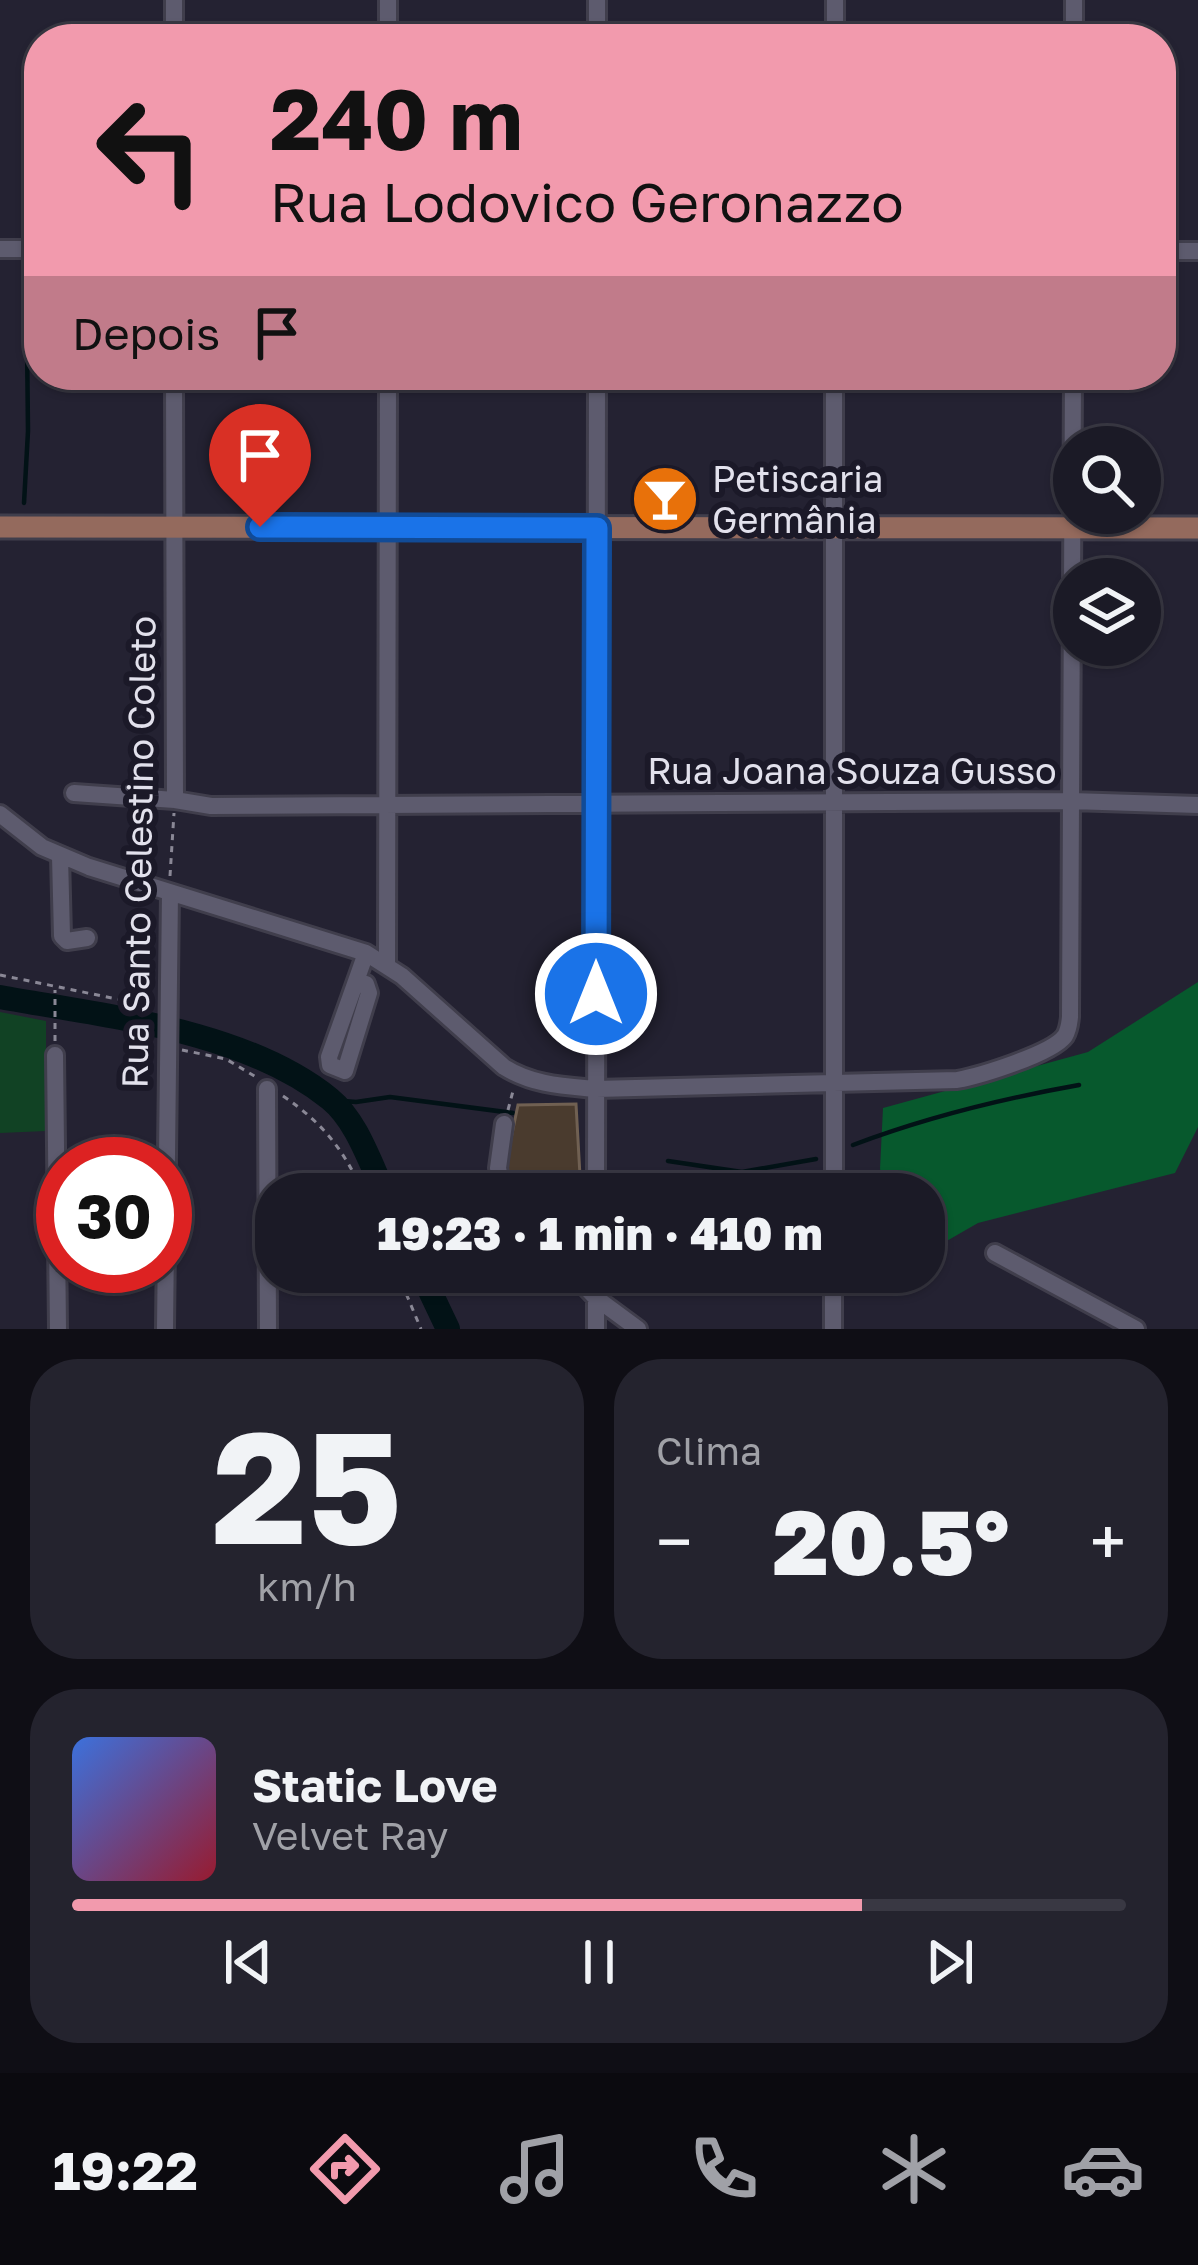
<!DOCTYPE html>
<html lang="pt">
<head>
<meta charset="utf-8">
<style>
	:root { --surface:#1b1a26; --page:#24232e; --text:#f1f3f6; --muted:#a0a1a7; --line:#393843; --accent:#f29aad }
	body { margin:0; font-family:"Golos Text",sans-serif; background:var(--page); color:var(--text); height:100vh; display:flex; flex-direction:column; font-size:45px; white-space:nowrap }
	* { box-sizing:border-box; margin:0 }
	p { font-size:39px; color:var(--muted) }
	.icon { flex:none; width:66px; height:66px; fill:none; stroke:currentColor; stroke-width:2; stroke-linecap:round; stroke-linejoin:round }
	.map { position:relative; height:1329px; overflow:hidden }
	.sheet { display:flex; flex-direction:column; gap:30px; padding:30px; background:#0f0e15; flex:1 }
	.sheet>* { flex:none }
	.guide { position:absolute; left:24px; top:24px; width:1152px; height:366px; border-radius:48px; box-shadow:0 3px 9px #0004,0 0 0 3px var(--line); background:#f29aad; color:#111; overflow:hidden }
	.buttons { position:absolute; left:1053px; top:426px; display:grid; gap:24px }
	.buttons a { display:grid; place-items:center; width:108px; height:108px; border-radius:50%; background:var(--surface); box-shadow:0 3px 9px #0004,0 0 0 3px var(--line); font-size:60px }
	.speed { position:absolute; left:36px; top:1137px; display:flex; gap:24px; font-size:60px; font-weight:700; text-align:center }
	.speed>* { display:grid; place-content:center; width:156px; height:156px; border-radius:50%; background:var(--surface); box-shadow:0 3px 9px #0004,0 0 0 3px var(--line); line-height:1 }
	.speed .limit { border:18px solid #d22; background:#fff; color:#111 }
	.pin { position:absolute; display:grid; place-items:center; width:102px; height:102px; color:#fff; margin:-123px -51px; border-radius:50% 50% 50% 0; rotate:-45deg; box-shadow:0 0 12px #0007 }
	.pin .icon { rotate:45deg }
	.me { position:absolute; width:132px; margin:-66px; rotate:0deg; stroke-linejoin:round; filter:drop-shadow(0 0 9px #0008) }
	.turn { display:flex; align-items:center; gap:42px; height:252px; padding:0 48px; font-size:54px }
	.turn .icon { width:156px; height:156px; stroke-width:2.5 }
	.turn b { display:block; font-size:84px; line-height:102px }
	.then { display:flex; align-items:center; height:114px; padding:0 48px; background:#0003; gap:24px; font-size:45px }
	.big { font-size:90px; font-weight:800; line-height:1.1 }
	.sheet .tile { flex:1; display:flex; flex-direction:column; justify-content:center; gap:18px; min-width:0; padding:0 42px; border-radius:48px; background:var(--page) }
	.sheet .dial { align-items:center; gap:0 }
	.dial b { font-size:156px; line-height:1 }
	.song { display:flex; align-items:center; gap:36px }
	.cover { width:144px; height:144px; border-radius:18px; background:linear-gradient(135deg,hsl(220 70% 55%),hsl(350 70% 35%)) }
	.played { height:12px; border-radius:6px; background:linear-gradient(90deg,var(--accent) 75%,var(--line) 75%) }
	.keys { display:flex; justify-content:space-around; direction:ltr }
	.heat { display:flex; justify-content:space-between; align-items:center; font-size:66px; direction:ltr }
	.sheet .tiles { flex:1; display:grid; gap:30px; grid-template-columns:1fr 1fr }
	.tile:last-child { grid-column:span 2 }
	.trip { position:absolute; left:255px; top:1173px; width:690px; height:120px; border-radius:48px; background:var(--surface); box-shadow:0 3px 9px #0004,0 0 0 3px var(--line); font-weight:800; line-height:120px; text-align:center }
	.dock { display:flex; height:192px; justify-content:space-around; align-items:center; background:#0b0a0f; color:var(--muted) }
	.dock .icon { width:84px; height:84px }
	.dock .on { color:var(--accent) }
	.dock b { font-size:54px; color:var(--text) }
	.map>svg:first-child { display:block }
	.green { fill:#114224 }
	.forest { fill:#07592d }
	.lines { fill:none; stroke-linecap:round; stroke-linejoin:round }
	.stream { stroke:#021216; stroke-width:4.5 }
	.river { stroke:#021216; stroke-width:24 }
	.building { fill:#4a3b2e; stroke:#706052; stroke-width:3 }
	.minor-casing { stroke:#403e4c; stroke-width:22 }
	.major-casing { stroke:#403e4c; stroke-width:27 }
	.path { stroke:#8a8896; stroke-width:3; stroke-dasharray:6 6; stroke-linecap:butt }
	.minor { stroke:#5d5b6e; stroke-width:16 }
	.major { stroke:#946a5d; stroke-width:21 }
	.route-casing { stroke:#114b97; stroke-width:30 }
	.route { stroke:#1a73e8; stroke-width:21 }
	.labels { text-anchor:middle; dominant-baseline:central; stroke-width:12; stroke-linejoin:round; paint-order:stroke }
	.poi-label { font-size:36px; fill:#e2e1ec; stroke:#1b1928; text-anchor:start }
	.street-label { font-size:36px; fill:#e2e1ec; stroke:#1b1928 }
</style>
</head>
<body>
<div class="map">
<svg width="1198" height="1329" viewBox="0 0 1198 1329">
	<rect width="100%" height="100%" fill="#242232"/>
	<path class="green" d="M0 1012 46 1021V1131L0 1133Z"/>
	<path class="forest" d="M1198 982V1127L1175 1173 978 1223 924 1254V1194H889L880 1169 883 1108 1088 1052Z"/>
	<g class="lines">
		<path class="stream" d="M24 503 28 431 27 341 39 303
			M332 1100 356 1102 390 1097 513 1113
			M853 1145C927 1117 1000 1099 1079 1085
			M668 1161 742 1172 816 1159"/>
		<path class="river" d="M0 997C105 1016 245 1030 330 1099 357 1121 370 1163 385 1194
			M421 1272 448 1329"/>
	</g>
	<path class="building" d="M576 1104 581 1194H525L504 1172 518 1105Z"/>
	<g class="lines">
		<g class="minor-casing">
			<path id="minor" d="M174 0V39
				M388 39V0
				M597 39V0
				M835 39V0
				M1074 39V0
				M0 249H39
				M1161 251H1198
				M174 375 175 800
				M282 375V382
				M74 793 175 800 211 806 1071 801 1198 805
				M0 814 42 847 89 867 366 953 402 976 504 1067C533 1085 563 1086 596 1089L957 1080C979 1076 1052 1054 1065 1036 1069 1029 1069 1025 1070 1017L1073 375
				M60 856 62 936 67 941 87 938
				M387 964 388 375
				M357 981 366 984 369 993 345 1071 330 1065 329 1057 366 953
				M55 1055 58 1329
				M267 1089 268 1329
				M503 1194 498 1168 504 1124
				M596 1194 597 375
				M834 1194V375
				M995 1253 1136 1329
				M571 1272 596 1298 638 1329
				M165 1329 170 893
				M596 1329V1272
				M833 1329V1272"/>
		</g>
		<g class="major-casing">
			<path id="major" d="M0 527 1198 528"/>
		</g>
		<path class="path" d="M170 876 174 813
			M0 975 151 1006
			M55 1041V990
			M182 1050 226 1059 256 1077
			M283 1096C324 1124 343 1149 364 1194
			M508 1110 513 1091
			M397 1272 421 1329"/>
		<use href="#minor" class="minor"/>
		<use href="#major" class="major"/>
	</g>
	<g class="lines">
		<g class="route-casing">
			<path id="route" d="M260 527 597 528 596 994"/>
		</g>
		<use href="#route" class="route"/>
	</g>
	<defs>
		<g id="bar-disc" transform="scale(3.45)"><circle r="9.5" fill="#e8710a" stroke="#1b1928"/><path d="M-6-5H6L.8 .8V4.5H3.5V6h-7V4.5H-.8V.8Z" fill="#fff"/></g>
	</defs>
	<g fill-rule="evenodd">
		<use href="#bar-disc" x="665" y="499"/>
	</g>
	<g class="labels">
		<g class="poi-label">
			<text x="712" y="478">Petiscaria<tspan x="712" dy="41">Germânia</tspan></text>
		</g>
		<g class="street-label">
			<text x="852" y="770">Rua Joana Souza Gusso</text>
			<text transform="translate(138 852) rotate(-89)">Rua Santo Celestino Coleto</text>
		</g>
	</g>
</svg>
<div class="buttons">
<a><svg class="icon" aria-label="search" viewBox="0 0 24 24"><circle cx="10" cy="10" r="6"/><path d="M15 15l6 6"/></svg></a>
<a><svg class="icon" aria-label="layers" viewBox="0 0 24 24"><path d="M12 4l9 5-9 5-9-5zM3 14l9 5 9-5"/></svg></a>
</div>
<div class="speed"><div class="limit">30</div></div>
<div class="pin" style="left:260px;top:527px;background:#d93025"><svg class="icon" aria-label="arrive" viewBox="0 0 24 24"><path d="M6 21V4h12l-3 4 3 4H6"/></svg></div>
<svg class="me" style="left:596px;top:994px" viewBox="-20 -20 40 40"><circle r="17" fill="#1a73e8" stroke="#fff" stroke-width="3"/><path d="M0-11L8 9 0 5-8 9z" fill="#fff"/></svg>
<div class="trip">19:23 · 1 min · 410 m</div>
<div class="guide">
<div class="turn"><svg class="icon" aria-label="left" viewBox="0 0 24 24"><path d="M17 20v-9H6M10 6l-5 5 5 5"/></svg><div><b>240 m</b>Rua Lodovico Geronazzo</div></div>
<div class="then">Depois<svg class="icon" aria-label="arrive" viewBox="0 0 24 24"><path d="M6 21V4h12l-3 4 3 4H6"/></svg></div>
</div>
</div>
<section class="sheet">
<div class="tiles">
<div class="tile dial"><b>25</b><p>km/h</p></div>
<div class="tile"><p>Clima</p>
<div class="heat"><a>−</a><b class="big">20.5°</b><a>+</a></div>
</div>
<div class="tile">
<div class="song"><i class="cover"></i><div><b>Static Love</b><p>Velvet Ray</p></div></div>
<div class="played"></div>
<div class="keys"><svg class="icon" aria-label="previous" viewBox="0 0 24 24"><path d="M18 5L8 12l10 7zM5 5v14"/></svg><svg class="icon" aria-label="pause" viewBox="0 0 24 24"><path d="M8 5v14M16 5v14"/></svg><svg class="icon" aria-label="next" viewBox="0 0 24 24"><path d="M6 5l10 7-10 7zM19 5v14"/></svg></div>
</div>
</div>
</section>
<nav class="dock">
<b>19:22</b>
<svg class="icon on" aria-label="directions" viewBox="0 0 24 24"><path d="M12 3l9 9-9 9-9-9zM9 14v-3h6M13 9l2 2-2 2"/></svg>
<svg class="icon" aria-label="music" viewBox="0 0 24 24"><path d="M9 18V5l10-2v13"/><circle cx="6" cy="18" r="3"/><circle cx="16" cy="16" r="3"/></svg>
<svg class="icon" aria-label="phone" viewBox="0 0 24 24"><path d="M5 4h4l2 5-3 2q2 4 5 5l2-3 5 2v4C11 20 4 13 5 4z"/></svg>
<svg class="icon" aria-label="climate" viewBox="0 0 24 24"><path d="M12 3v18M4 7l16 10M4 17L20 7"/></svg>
<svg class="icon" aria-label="car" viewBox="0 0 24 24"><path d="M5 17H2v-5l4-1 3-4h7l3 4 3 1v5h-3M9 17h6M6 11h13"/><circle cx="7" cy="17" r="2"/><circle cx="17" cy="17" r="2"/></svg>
</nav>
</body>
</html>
